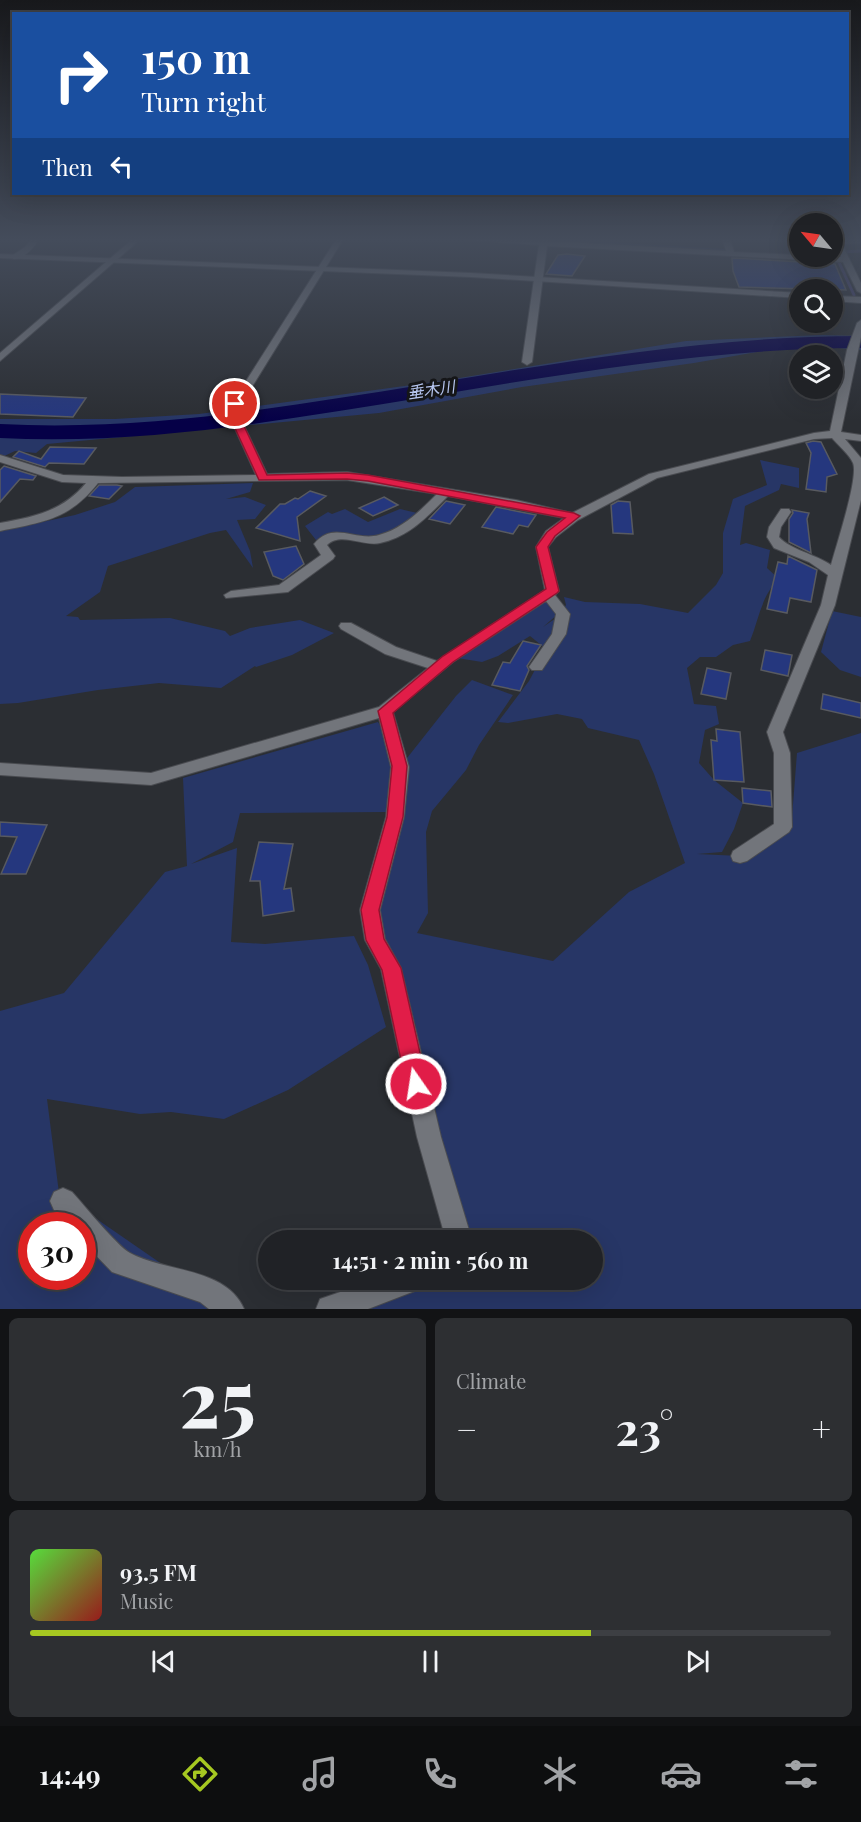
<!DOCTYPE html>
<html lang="en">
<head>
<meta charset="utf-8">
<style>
	:root { --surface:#202226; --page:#2d2f32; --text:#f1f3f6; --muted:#a2a4a7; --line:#3d3f43; --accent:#a6c821 }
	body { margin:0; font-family:"Playfair Display","Noto Sans JP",serif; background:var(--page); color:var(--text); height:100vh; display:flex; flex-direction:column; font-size:22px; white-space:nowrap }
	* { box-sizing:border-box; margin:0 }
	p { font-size:20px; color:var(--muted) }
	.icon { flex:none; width:33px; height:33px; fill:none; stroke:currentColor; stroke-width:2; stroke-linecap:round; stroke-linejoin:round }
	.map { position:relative; height:1309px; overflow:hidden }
	.sheet { display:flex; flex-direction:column; gap:9px; padding:9px; background:#121315; flex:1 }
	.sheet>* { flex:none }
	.guide { position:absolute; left:12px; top:12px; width:837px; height:183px; border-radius:0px; box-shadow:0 6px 24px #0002,0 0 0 2px var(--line); background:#1a4fa0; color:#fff; overflow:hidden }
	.needle { width:39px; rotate:299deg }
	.fabs { position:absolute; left:789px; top:213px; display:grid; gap:12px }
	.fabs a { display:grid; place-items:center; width:54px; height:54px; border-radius:50%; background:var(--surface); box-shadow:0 6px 24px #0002,0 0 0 2px var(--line); font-size:30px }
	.speed { position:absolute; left:18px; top:1212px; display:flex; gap:12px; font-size:30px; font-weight:700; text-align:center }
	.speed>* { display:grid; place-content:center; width:78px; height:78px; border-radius:50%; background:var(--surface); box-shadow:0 6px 24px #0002,0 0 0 2px var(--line); line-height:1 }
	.speed .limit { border:9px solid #d22; background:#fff; color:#111 }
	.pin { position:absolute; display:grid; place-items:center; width:51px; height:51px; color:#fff; margin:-26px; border:3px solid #fff; border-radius:50%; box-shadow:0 2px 6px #0007 }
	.me { position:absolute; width:66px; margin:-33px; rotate:347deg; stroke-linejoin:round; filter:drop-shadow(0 0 4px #0008) }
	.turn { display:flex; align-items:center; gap:21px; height:126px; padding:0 30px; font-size:27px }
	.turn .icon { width:78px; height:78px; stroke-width:2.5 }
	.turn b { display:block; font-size:42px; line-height:51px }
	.then { display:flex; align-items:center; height:57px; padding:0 30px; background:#0003; gap:12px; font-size:22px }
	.big { font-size:45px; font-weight:700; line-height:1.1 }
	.sheet .card { flex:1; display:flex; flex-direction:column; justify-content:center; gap:9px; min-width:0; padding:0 21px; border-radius:9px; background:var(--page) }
	.sheet .dial { align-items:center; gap:0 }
	.dial b { font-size:78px; line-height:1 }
	.song { display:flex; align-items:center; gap:18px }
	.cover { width:72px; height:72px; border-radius:9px; background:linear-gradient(135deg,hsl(110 70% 55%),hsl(0 70% 35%)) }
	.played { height:6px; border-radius:3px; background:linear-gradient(90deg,var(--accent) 70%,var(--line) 70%) }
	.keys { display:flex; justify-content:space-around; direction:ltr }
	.heat { display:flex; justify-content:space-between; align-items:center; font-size:33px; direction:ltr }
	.sheet .tiles { flex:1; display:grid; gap:9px; grid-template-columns:1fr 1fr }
	.card:last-child { grid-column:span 2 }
	.trip { position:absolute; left:258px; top:1230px; width:345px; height:60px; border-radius:30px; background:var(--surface); box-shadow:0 6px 24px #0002,0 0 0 2px var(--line); font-weight:700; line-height:60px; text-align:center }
	.menu { display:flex; height:96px; justify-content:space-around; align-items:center; background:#0d0e0f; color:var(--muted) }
	.menu .icon { width:42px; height:42px }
	.menu .current { color:var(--accent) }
	.menu b { font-size:27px; color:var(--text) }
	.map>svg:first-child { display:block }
	.green { fill:#273666; fill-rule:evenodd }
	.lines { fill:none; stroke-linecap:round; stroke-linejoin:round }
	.stream { stroke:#423f72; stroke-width:3 }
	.river { fill:#050047; fill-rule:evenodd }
	.building { fill:#25377e; stroke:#585a60; stroke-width:1.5 }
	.street-casing { stroke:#494b50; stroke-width:2 }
	.secondary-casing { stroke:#494b50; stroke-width:2 }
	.street { fill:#72757b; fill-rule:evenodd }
	.secondary { fill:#72757b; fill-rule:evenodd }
	.route { fill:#e11d48; stroke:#92132f; stroke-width:1.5 }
	.labels { text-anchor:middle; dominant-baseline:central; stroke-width:6; stroke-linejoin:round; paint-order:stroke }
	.far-water-label { font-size:16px; font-style:italic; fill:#b4c4ee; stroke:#151618 }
</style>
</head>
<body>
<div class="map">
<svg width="861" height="1309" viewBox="0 0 861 1309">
	<rect width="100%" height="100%" fill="#2b2e33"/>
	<path class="green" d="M453 238H609L620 243 725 249 726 253 538 242H482Z
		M821 335 861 336V350L828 347 768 350 694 363 522 387 379 413 47 444 36 453 15 451 0 458V419H115L199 414 441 381 686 341Z
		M760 460 799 468V488L781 484 779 490 745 506 740 545 746 543 770 550 767 568 779 579C761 596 759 619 750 641L733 645 716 657H700L687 668 694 704 716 706 719 724 705 730 699 763 714 780 743 803 734 829 722 852 697 854 740 856 791 830 797 753 861 733V1309H330L411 1280H592V1240H459L429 1137 410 1058 416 1026 391 954 372 923 400 767 456 696 472 680 513 695 479 745 466 770 432 811 426 832 428 913 417 933 553 961 629 892 685 863 654 774 639 740 588 728 582 719 557 714 508 723 498 722 529 681 546 649 530 636 498 656 482 662 451 657 545 601H552L558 614 543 627 559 616 566 605 564 597 585 602 640 604 688 613 716 585 723 573V533L733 499 767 485Z
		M253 483 250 492 226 499 245 497 266 505 255 519 237 520 250 551 253 568 226 530 210 533 108 566 100 592 66 616 78 617 80 620 170 618 225 631 230 636 250 628 300 620 334 633 292 655 256 667 255 666 221 688 159 683 98 690 18 703 0 704V531L75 515 115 502 135 487Z
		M345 509 368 522 400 509 417 513 401 527 375 541 338 532 316 540 305 526 328 512 332 514Z
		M832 611 861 617V677L840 670 821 652Z
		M378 722 394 749 386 812 240 813 233 842 191 864 237 848 231 942 265 944 354 936 368 965 386 1027 288 1090 224 1119 171 1112 140 1114 47 1099 59 1193 227 1309H0V1011L64 993 165 872 187 866 183 778ZM32 1226H82V1276H32Z"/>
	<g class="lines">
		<path class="stream" d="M832 247 854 295
			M841 252 861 251"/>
		<path class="river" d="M861 336V348C685 348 512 384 339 411 226 429 114 444 0 438V424C114 430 226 416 339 398 512 372 685 336 861 336Z"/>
	</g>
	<path class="building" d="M567 254 585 256 572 276 546 274 558 255Z
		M732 258 835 264 846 290 739 287 733 271Z
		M0 394 86 398 73 417 0 414Z
		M813 441 821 442 837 474 827 477 826 492 806 489 811 453 806 443Z
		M50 447 96 448 84 464 49 463 45 467 13 457 19 451 41 459Z
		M4 466 36 476 33 480 20 479 0 502V470Z
		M99 485H117L122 486 109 499 89 496Z
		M310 491 326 496 297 517 300 541 256 528 280 504H285L295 498 298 499Z
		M384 497 398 505 373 516 359 508Z
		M446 501 465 505 450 524 429 519Z
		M618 501 630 502 633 534 613 533 611 505Z
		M496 507 536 515 528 527 519 525 513 534 482 527Z
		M792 510 809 513 807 519 811 553 789 542V519L793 513Z
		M296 546 304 564 283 580 273 576 264 552Z
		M788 556 817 570 811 602 790 598 787 613 767 609 778 562 787 564Z
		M523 641 541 645 527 666 529 670 520 691 492 685 503 662 510 663Z
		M765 650 792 655 788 676 761 670Z
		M707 668 731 673 726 699 701 694Z
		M823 694 861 703V718L821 709Z
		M716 729 740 732 744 782 714 780 711 740 717 741Z
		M742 788 771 791 772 807 743 803Z
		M0 822 47 825 26 874H1L17 837 0 836Z
		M259 842 293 844 284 889 291 888 294 911 263 916 260 881H250Z"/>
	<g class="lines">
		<g class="street-casing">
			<path id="street" d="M33 238H40C34 247 25 259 13 259V255L25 247Z
				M134 238H142L0 361V353Z
				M164 238H177L174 240Z
				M337 238H344L237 411 267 474 347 472 516 500 572 513 649 474 814 433 830 431 847 350 857 323 861 320V337L841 432 861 435V441L845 439 861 458V500L835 605 783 732 790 753 792 827 789 832 747 861 740 863 733 861 731 856 733 851 774 824V753L767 732 821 605 828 575 809 562 774 548 767 537 769 527 781 509H789L791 512 781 527 779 537C789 549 817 555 831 565 836 546 859 477 853 463 850 455 838 445 832 438L814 439 657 478 578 520 556 537 548 547 559 591 555 595 570 614 566 634 542 670H532L529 667 552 634 556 614 546 601 453 662 393 712 409 767 404 817 380 910 385 939 401 968 441 1137 472 1240H446L417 1137 381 969 365 940 360 910 386 817 391 767 379 718 151 785 0 775V763L151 773 379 707 428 668 385 654 341 629 339 626 341 623H351L396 647 437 661 545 590 536 547 546 531 564 518 448 496C428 516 409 537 380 543 363 547 341 531 327 545L335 556 333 559 288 592 226 598 224 595 231 591 279 585 321 555 314 544C333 520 356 542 379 535 402 529 420 511 437 494L347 480 98 483C69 520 43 522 0 531V523C34 517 63 511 86 483L62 482 0 462V455L63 475 122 477 256 475 227 411Z
				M443 238 540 241V238H548L547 241 726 251 722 238H730L734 252 841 257 832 238 861 239V243L842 244 861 283V293L857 291 843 262 547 246 532 362 527 365 522 362 539 245Z
				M63 1188 72 1192C84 1205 117 1246 130 1253 164 1272 226 1267 244 1309H209L200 1302 112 1272 82 1241V1226H68L54 1210 50 1201 54 1192Z
				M375 1280H424L420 1289 368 1309H316L320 1299Z"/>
		</g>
		<g class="secondary-casing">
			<path id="secondary" d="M0 254 471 273 800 293V298L471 277 0 258Z
				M832 296 861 297V303L832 301Z"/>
		</g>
		<use href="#street" class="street"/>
		<use href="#secondary" class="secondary"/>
	</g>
	<linearGradient id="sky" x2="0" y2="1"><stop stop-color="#18191c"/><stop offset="0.57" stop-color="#444c5b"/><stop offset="1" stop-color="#444c5b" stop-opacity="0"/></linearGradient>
	<rect width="861" height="421" fill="url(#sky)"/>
	<path class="route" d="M231 402 239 404 237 411 267 475 347 473 368 475 574 513 580 516 555 536 548 547 559 591 557 593 453 662 393 713 407 766 403 817 379 910 384 939 401 968 427 1084 424 1091 416 1093 409 1091 406 1084 382 970 366 940 361 910 387 817 392 766 378 711 443 656 546 589 536 547 547 532 565 518 368 481 347 479 259 480 227 411Z"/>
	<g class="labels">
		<g class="far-water-label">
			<text transform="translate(431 389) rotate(-8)">垂木川</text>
		</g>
	</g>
</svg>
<div class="fabs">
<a><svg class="needle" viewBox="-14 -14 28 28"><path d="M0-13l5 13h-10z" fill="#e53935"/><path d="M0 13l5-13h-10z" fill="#a2a4a7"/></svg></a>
<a><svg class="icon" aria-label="search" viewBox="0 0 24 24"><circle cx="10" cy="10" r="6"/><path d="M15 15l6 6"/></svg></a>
<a><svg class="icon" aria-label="layers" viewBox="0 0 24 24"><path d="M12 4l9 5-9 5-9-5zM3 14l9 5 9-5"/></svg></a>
</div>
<div class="speed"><div class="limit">30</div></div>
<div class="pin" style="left:235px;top:404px;background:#d93025"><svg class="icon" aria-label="arrive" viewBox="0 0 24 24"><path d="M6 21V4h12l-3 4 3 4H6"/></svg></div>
<svg class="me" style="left:416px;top:1084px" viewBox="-20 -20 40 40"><circle r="17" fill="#e11d48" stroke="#fff" stroke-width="3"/><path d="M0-11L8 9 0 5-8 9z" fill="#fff"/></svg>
<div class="trip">14:51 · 2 min · 560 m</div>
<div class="guide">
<div class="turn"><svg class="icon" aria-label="right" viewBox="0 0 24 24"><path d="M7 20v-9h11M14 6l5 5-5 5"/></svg><div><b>150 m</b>Turn right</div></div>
<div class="then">Then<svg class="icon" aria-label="left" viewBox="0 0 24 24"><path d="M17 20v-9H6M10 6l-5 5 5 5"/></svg></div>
</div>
</div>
<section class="sheet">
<div class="tiles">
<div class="card dial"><b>25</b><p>km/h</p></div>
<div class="card"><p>Climate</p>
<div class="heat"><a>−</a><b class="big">23°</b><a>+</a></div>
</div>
<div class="card">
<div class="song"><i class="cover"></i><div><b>93.5 FM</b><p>Music</p></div></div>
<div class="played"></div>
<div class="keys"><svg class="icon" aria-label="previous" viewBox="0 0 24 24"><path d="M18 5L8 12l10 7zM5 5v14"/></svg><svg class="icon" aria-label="pause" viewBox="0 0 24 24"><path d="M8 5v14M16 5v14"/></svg><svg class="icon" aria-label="next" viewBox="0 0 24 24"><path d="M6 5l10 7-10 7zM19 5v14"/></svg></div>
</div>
</div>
</section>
<nav class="menu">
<b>14:49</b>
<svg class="icon current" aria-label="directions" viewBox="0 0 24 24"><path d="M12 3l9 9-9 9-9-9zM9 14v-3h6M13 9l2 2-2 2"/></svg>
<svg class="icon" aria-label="music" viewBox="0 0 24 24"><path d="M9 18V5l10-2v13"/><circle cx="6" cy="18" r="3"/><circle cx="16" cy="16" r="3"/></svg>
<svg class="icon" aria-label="phone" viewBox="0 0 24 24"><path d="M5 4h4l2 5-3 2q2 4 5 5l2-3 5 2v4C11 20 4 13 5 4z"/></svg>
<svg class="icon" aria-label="climate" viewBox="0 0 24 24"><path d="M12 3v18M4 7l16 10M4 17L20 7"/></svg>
<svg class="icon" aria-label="car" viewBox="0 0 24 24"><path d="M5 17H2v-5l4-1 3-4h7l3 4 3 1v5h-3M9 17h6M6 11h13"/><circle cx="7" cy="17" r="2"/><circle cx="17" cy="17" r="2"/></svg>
<svg class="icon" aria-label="filters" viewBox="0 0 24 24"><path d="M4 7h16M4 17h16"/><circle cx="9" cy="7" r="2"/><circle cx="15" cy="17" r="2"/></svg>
</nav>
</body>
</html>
